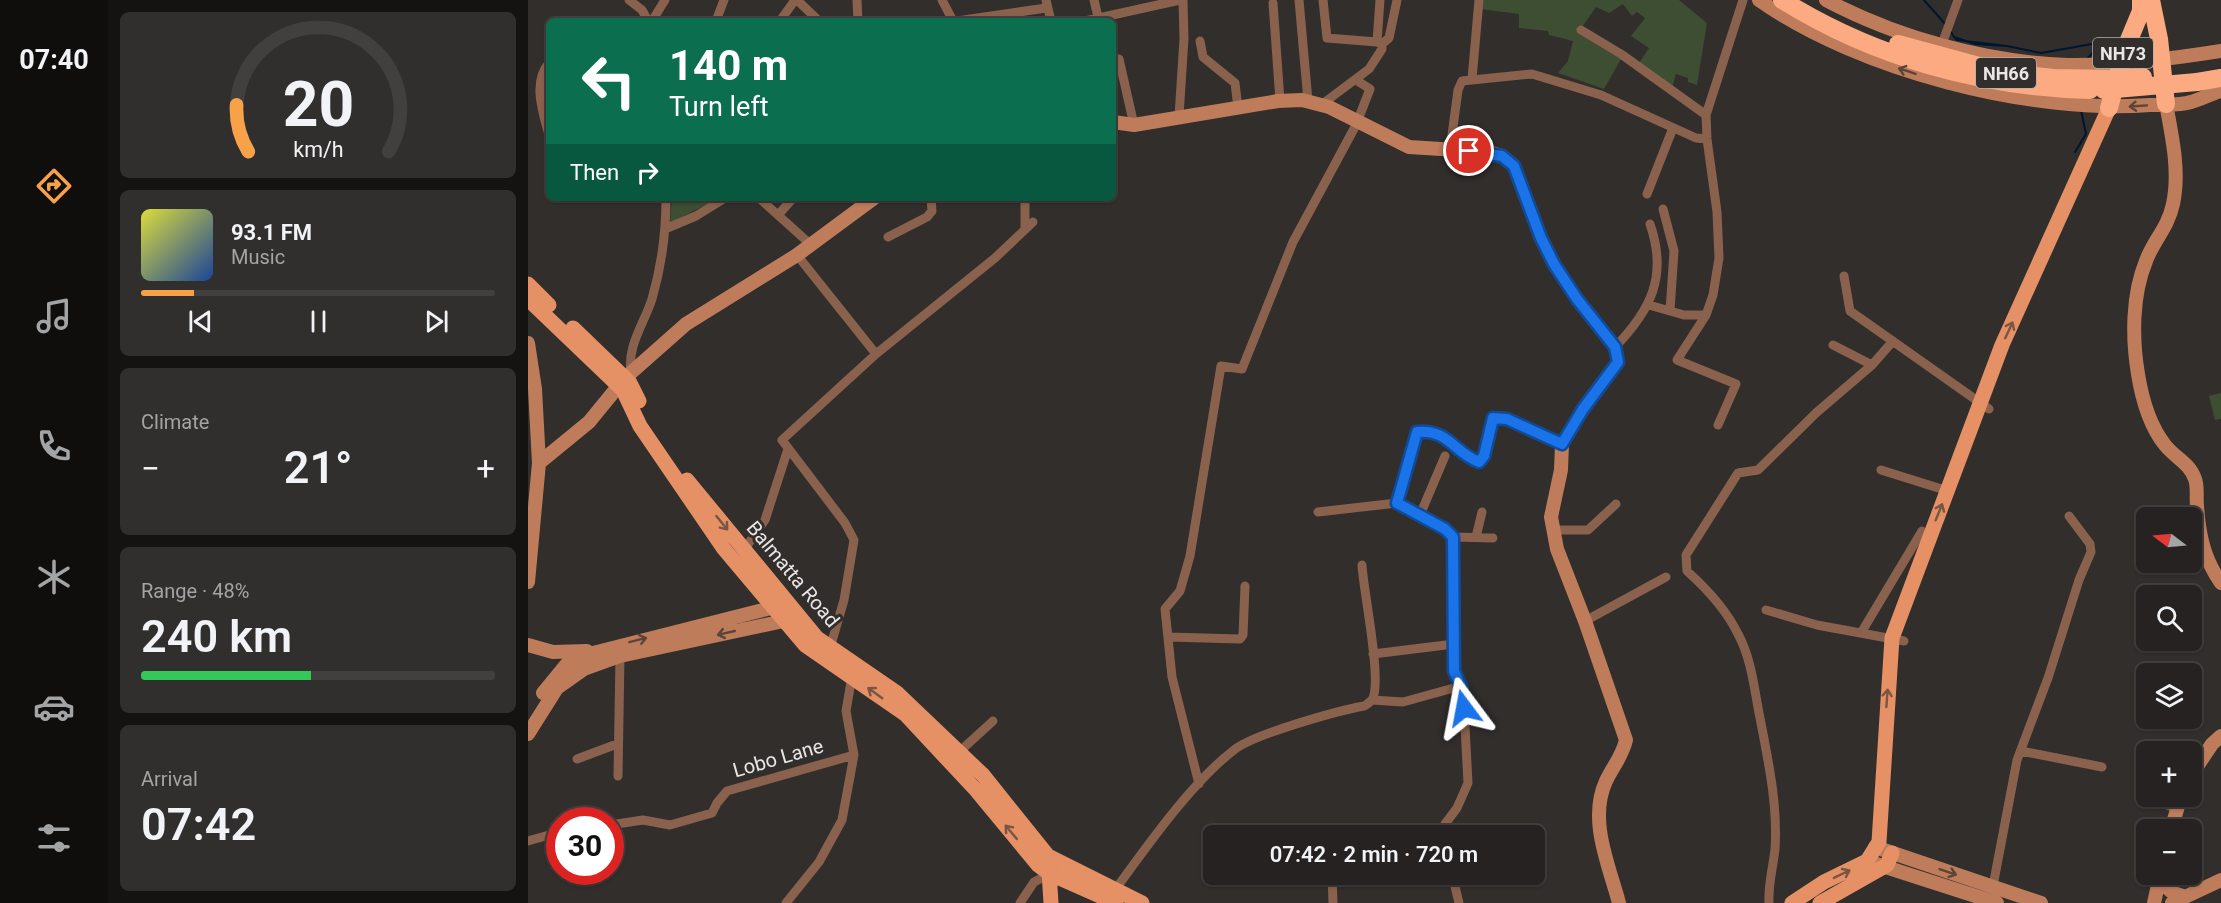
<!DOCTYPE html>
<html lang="en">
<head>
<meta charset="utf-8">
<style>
	:root { --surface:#252221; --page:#312f2e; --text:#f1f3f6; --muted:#a3a4a5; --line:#423f3f; --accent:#f7a149 }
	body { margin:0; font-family:Roboto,sans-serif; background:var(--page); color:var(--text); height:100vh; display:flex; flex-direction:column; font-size:22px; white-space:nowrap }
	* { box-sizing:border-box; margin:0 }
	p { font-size:20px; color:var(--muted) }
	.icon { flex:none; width:33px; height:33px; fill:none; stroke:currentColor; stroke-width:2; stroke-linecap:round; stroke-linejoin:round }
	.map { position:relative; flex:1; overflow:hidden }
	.sheet { display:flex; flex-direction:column; gap:12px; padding:12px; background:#141312; width:420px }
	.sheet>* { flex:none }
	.banner { position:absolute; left:18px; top:18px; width:570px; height:183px; border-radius:9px; box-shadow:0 2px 4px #0004,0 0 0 2px var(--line); background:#0b6e4f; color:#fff; overflow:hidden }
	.needle { width:39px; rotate:286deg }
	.tools { position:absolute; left:1608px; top:507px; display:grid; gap:12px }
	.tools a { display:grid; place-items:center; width:66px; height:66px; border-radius:9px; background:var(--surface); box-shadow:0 2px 4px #0004,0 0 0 2px var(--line); font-size:30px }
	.speed { position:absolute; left:18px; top:807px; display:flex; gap:12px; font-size:30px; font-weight:700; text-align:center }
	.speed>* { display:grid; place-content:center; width:78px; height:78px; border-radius:50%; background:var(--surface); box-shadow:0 2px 4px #0004,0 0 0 2px var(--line); line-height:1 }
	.speed .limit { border:9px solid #d22; background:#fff; color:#111 }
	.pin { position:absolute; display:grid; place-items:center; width:51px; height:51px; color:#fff; margin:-26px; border:3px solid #fff; border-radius:50%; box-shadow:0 2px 6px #0007 }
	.me { position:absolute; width:66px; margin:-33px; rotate:347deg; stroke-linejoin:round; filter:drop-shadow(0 0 4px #0008) }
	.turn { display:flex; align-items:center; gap:21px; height:126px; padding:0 24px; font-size:27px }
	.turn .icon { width:78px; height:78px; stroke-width:2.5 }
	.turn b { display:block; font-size:42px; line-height:51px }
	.then { display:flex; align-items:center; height:57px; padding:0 24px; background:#0003; gap:12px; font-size:22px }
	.big { font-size:45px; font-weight:600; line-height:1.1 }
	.sheet .tile { flex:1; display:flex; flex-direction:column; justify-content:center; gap:9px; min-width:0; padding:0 21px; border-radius:9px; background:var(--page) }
	.sheet .dial { align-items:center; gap:0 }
	.dial svg { height:156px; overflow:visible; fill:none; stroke:var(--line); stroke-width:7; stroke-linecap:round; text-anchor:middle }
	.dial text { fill:var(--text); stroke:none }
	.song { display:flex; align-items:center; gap:18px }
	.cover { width:72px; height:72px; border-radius:9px; background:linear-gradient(135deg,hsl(60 70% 55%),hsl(220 70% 35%)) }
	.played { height:6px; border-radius:3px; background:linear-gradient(90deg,var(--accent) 15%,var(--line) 15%) }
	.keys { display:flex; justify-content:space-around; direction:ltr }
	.heat { display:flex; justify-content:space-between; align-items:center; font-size:33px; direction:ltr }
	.charge { height:9px; border-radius:4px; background:linear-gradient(90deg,#34c759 48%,var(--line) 0) }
	.trip { position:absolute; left:675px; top:825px; width:342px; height:60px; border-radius:9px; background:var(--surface); box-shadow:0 2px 4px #0004,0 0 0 2px var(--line); font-weight:600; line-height:60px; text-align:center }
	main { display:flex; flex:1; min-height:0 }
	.menu { display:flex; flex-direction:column; width:108px; justify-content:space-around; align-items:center; background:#0f0e0d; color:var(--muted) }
	.menu .icon { width:42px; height:42px }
	.menu .on { color:var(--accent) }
	.menu b { font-size:27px; color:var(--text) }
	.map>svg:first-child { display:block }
	.grass { fill:#3d4e32 }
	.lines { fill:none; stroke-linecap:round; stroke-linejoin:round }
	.stream { stroke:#001530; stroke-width:2 }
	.street { stroke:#8a614c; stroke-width:9 }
	.secondary { stroke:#be7c5b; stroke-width:14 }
	.primary { stroke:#e59065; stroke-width:15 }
	.highway { stroke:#fbaa81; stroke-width:18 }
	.highway-bridge { stroke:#fbaa81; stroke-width:18 }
	.oneway { stroke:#5b453a }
	.oneway2 { stroke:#795543 }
	.route-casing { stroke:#114b97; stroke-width:15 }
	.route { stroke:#1a73e8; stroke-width:10 }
	.labels { text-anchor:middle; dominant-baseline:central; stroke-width:6; stroke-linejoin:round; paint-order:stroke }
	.shield { fill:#312e2c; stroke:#b1b0ae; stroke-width:1.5 }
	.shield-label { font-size:18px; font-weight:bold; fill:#e8e7e6 }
	.street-label { font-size:20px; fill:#e8e7e6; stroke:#312e2c }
</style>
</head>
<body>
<main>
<nav class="menu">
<b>07:40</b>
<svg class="icon on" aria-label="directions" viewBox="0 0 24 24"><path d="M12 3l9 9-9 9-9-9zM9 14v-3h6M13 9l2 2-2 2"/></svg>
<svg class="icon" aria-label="music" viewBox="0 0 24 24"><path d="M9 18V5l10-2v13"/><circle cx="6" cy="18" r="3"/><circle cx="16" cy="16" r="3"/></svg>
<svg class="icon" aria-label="phone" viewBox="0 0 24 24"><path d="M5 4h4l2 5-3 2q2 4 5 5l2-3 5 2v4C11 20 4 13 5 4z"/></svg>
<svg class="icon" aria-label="climate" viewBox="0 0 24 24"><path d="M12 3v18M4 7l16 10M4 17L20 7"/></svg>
<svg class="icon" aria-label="car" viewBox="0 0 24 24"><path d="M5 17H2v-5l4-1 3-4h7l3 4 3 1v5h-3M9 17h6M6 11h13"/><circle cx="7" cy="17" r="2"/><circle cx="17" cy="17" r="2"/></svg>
<svg class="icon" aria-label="filters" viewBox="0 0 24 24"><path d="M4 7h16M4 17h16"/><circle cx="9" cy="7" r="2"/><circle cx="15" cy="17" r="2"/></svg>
</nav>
<section class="sheet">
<div class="tile dial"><svg viewBox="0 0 100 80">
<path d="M14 69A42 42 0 1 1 86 69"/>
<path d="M14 69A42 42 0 0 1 8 45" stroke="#f7a149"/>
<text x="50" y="56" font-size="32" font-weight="700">20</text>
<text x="50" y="72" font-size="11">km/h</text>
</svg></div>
<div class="tile">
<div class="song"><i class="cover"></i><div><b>93.1 FM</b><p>Music</p></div></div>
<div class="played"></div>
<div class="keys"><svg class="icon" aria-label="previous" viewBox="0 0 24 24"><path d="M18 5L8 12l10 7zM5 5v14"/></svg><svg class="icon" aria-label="pause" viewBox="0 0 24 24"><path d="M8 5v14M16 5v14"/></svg><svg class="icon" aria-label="next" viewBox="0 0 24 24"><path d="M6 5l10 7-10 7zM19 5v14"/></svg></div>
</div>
<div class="tile"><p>Climate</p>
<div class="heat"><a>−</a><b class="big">21°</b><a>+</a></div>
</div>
<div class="tile"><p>Range · 48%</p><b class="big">240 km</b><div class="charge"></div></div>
<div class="tile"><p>Arrival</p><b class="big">07:42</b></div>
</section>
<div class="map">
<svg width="1693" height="903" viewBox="0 0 1693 903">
	<rect width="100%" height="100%" fill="#312e2c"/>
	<path class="grass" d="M952 0H1151L1179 23 1169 85 1160 82V78L1148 74 1144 88 1111 63 1121 48 1103 36 1117 18 1109 12 1104 16 1095 4 1081 13 1068 7 1050 33 1093 59 1076 89 1030 73 1040 61 1045 41 1021 35 1020 31 991 28V14L952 9Z
		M144 198H191L142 223Z
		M1693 393V419L1687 420 1681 396Z"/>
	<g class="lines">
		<path class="stream" d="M1396 0 1418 25
			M1423 32 1426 37 1447 44 1479 46 1513 53 1575 42 1558 60
			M1426 37 1429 40 1479 46 1513 53 1575 42 1557 61
			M1547 152 1558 134 1553 110"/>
		<path class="street" d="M101 0 114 10 120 21
			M269 0 291 21
			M329 0 330 21
			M414 0 425 21
			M518 0 523 21
			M566 0 570 17
			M771 0 780 101
			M745 3 752 101
			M124 21 137 0
			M188 21 196 0
			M252 21 267 0
			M429 21 518 8
			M557 21 652 0
			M1053 30 1093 54 1178 115
			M672 41 675 57 707 83 710 108
			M849 42 852 0
			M854 44 861 38 869 0
			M1414 44 1430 0
			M591 59 606 125
			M21 63C4 82 15 113 21 135
			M944 79 951 0
			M793 105 841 69 854 49V44L849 42 799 38 795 0
			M651 116 656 39 655 0
			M922 150 930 90 934 81 1004 74 1073 95 1168 138 1179 139
			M1119 194 1145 128
			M231 198 281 243
			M497 198V228
			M1135 209 1146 251 1142 311
			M251 214 265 198
			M137 229 168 216 197 198
			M360 237 399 217 404 211 403 198
			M269 255 348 354
			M1316 276 1322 311 1461 409
			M1121 305 1156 315H1178L1185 295 1191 258 1189 212 1179 139 1178 115 1215 0
			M1178 315 1149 360 1208 384 1190 425
			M1305 345 1344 365
			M1087 347C1123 310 1140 276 1122 224
			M103 373C99 345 116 324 124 299 133 268 138 230 138 198
			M1353 470 1420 491
			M869 503 889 432C921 428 927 454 951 462L956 456 965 418 979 419 1034 444
			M790 512 869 503 917 529 925 537 926 671 933 686 936 708 940 783 929 808 917 824 915 836
			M892 515 917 456
			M1026 530H1060L1088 504
			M925 537 965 538
			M948 537 954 512
			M216 550 237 520 260 449
			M1238 610 1289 625 1376 641
			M1057 621 1138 577
			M1333 633 1394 531
			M640 637 712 639 715 635 717 586
			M302 648 316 600 326 540 317 523 254 440 348 354 467 258 505 222
			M845 654 926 644
			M844 700 875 702 933 686
			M1493 751 1574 767
			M431 752 465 721
			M49 759 89 744
			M90 776 92 656
			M671 784 644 677 637 609 652 591 662 556 693 366 714 369 765 242 828 125 842 89 828 80
			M1618 797 1650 809
			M82 825 115 820 142 825 184 813 189 803 199 791 326 755 318 711 324 676
			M0 841 32 832
			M804 874 805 903
			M924 874 931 903
			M1465 886 1489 760 1520 678 1551 580 1563 552 1562 544 1541 516
			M587 890C619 846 664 782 706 750 726 734 809 711 836 706 837 706 843 701 844 700 855 683 835 589 834 565
			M258 903 291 862 314 820 326 755
			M492 903 506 882 522 874
			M1241 903C1240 884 1245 868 1247 849 1250 805 1240 760 1232 718 1226 689 1224 660 1210 634 1198 609 1179 589 1159 571L1158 555 1210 473 1230 470 1288 413 1344 365 1365 341"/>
		<path class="secondary" d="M1231 0C1331 70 1501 114 1622 105 1635 104 1651 106 1663 102 1673 99 1683 94 1693 91
			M1298 0C1370 38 1457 62 1539 65 1590 66 1643 59 1693 51
			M1638 104C1644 136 1652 172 1645 204 1640 228 1625 241 1618 261 1604 295 1604 338 1610 374 1614 399 1621 425 1637 445 1647 458 1661 462 1667 479 1670 486 1668 498 1669 506 1671 535 1676 559 1693 583
			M585 122 606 125 750 101 774 100 801 107 881 147 960 152 974 156 986 166 1013 238 1026 264 1049 299 1087 347 1090 362 1055 409 1034 444 1033 470 1023 517 1029 549 1057 621 1098 740C1094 757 1085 766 1078 781 1060 820 1081 865 1091 903
			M0 343 7 389 11 463 0 582
			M11 463 61 422 97 378 158 324 269 255 346 198
			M0 645 25 652 59 651
			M15 693 38 665 65 653 255 605
			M0 734 29 688 56 669 92 656 265 619
			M1664 774 1684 744 1693 736
			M1643 830 1653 796
			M1347 847 1513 903
			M1339 861 1469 903
			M1631 880 1645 893 1655 896
			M1626 903 1632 876
			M1644 903 1693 880"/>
		<path class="primary" d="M0 284 21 305
			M0 299 95 390 112 426 196 549 277 645 377 714 448 790 510 865 522 874 588 903
			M45 328 102 383 111 401
			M159 480 289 638 369 693 455 775 520 856 523 903
			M520 856 614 903
			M1264 903 1296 882 1339 861 1351 842 1364 638 1474 345 1581 108
			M1292 903 1359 865 1364 853"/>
		<path class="highway" d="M1254 0C1347 58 1453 87 1562 90
			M1623 0 1631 39 1638 104
			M1591 79 1615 77
			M1669 82 1693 78
			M1581 108 1596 52 1613 11V0"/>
		<path class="highway-bridge" d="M1370 44 1473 72 1525 78 1591 79
			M1576 90 1669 82"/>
	</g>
	<defs><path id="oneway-shaft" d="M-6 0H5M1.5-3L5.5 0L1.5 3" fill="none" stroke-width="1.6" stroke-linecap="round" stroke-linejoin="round" transform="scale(1.5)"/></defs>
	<g class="oneway">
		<use href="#oneway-shaft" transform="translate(1379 71) rotate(-162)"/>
		<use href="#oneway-shaft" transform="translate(1610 106) rotate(176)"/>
		<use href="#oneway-shaft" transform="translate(198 633) rotate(167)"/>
		<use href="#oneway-shaft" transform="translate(110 640) rotate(-14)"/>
		<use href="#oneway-shaft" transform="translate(1420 872) rotate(18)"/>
	</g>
	<g class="oneway2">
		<use href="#oneway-shaft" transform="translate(1481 330) rotate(-65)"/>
		<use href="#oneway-shaft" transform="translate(1411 512) rotate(-68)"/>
		<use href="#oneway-shaft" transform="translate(194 523) rotate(51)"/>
		<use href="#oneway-shaft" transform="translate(347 693) rotate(-144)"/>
		<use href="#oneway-shaft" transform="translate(1359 698) rotate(-86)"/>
		<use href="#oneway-shaft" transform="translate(483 832) rotate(-130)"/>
		<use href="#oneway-shaft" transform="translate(1314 874) rotate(-26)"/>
	</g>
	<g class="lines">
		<g class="route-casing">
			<path id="route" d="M936 708 933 686 926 671 925 537 917 529 869 503 889 432C921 429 926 453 951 462L956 456 965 418 979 419 1034 444 1055 409 1090 362 1087 347 1049 299 1026 264 1013 238 986 166 974 156 941 151"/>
		</g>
		<use href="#route" class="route"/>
	</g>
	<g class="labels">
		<g class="shield">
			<rect x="1565" y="38" width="60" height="30" rx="4.5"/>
			<rect x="1448" y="58" width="60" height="30" rx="4.5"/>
		</g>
		<g class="shield-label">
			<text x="1595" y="53">NH73</text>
			<text x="1478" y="73">NH66</text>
		</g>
		<g class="street-label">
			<text transform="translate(265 574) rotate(50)">Balmatta Road</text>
			<text transform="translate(250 758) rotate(-16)">Lobo Lane</text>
		</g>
	</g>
</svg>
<div class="tools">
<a><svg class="needle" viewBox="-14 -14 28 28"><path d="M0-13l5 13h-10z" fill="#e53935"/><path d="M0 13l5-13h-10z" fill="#a3a4a5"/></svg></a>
<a><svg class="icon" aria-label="search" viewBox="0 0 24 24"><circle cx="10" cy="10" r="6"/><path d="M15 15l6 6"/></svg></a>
<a><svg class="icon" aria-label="layers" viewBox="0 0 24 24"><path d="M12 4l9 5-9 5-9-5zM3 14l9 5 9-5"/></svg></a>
<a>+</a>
<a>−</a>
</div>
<div class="speed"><div class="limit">30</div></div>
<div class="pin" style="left:941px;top:151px;background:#d93025"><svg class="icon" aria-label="arrive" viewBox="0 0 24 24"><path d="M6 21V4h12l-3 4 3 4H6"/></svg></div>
<svg class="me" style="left:936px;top:708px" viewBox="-20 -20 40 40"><path d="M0-17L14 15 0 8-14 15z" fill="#1a73e8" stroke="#fff" stroke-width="4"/></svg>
<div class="trip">07:42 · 2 min · 720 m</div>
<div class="banner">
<div class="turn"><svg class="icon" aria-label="left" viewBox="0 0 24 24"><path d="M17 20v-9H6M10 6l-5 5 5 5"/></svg><div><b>140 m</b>Turn left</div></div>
<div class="then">Then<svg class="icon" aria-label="right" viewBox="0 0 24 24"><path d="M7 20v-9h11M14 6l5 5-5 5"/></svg></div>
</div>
</div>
</main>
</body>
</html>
